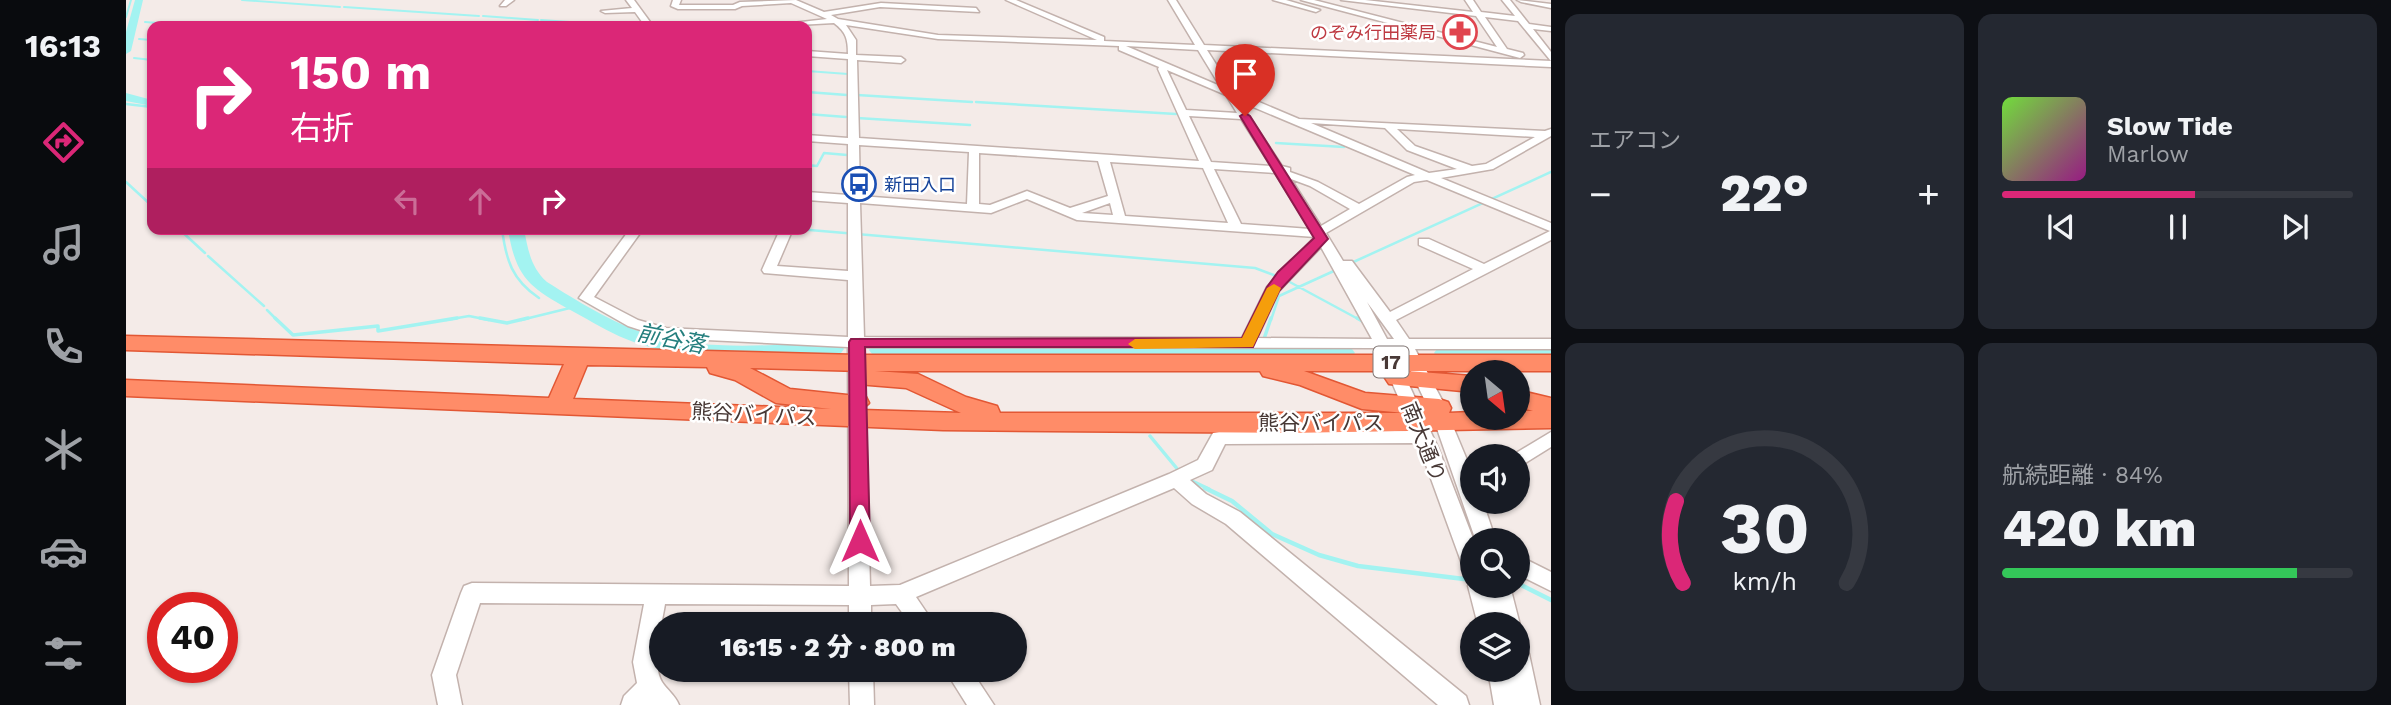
<!DOCTYPE html>
<html lang="ja">
<head>
<meta charset="utf-8">
<style>
	:root { --surface:#171b24; --page:#242831; --text:#f1f3f6; --muted:#9ea1a6; --line:#363941; --accent:#db2777 }
	body { margin:0; font-family:"Work Sans","Noto Sans JP",sans-serif; background:var(--page); color:var(--text); height:100vh; display:flex; flex-direction:column; font-size:26px; white-space:nowrap }
	* { box-sizing:border-box; margin:0 }
	p { font-size:23px; color:var(--muted) }
	.icon { flex:none; width:38px; height:38px; fill:none; stroke:currentColor; stroke-width:2; stroke-linecap:round; stroke-linejoin:round }
	.map { position:relative; flex:1; overflow:hidden }
	.side { display:flex; flex-direction:column; gap:14px; padding:14px; background:#0d0f14; width:840px }
	.side>* { flex:none }
	.top-card { position:absolute; left:21px; top:21px; width:665px; height:214px; border-radius:14px; box-shadow:0 2px 5px #0004; background:#db2777; color:#fff; overflow:hidden }
	.needle { width:46px; rotate:151deg }
	.controls { position:absolute; left:1334px; top:360px; display:grid; gap:14px }
	.controls a { display:grid; place-items:center; width:70px; height:70px; border-radius:50%; background:var(--surface); box-shadow:0 2px 5px #0004; font-size:35px }
	.speed { position:absolute; left:21px; top:592px; display:flex; gap:14px; font-size:35px; font-weight:700; text-align:center }
	.speed>* { display:grid; place-content:center; width:91px; height:91px; border-radius:50%; background:var(--surface); box-shadow:0 2px 5px #0004; line-height:1 }
	.speed .limit { border:10px solid #d22; background:#fff; color:#111 }
	.pin { position:absolute; display:grid; place-items:center; width:60px; height:60px; color:#fff; margin:-72px -30px; border-radius:50% 50% 50% 0; rotate:-45deg; box-shadow:0 0 7px #0007 }
	.pin .icon { rotate:45deg }
	.me { position:absolute; width:77px; margin:-38px; rotate:0deg; stroke-linejoin:round; filter:drop-shadow(0 0 5px #0008) }
	.turn { display:flex; align-items:center; gap:24px; height:147px; padding:0 28px; font-size:32px }
	.turn .icon { width:91px; height:91px; stroke-width:2.5 }
	.turn b { display:block; font-size:49px; line-height:60px }
	.lanes { display:flex; align-items:center; height:66px; padding:0 28px; background:#0003; justify-content:center; gap:35px; direction:ltr }
	.lanes .off { opacity:.35 }
	.big { font-size:52px; font-weight:800; line-height:1.1 }
	.side .widget { flex:1; display:flex; flex-direction:column; justify-content:center; gap:10px; min-width:0; padding:0 24px; border-radius:14px; background:var(--page) }
	.side .dial { align-items:center; gap:0 }
	.dial svg { height:182px; overflow:visible; fill:none; stroke:var(--line); stroke-width:7; stroke-linecap:round; text-anchor:middle }
	.dial text { fill:var(--text); stroke:none }
	.song { display:flex; align-items:center; gap:21px }
	.cover { width:84px; height:84px; border-radius:10px; background:linear-gradient(135deg,hsl(100 70% 55%),hsl(310 70% 35%)) }
	.played { height:7px; border-radius:4px; background:linear-gradient(90deg,var(--accent) 55%,var(--line) 55%) }
	.keys { display:flex; justify-content:space-around; direction:ltr }
	.heat { display:flex; justify-content:space-between; align-items:center; font-size:38px; direction:ltr }
	.charge { height:10px; border-radius:5px; background:linear-gradient(90deg,#34c759 84%,var(--line) 0) }
	.side .tiles { flex:1; display:grid; gap:14px; grid-template-columns:repeat(2,1fr) }
	.trip { position:absolute; left:523px; top:612px; width:378px; height:70px; border-radius:35px; background:var(--surface); box-shadow:0 2px 5px #0004; font-weight:800; line-height:70px; text-align:center }
	main { display:flex; flex:1; min-height:0 }
	.tabs { display:flex; flex-direction:column; width:126px; justify-content:space-around; align-items:center; background:#090b0e; color:var(--muted) }
	.tabs .icon { width:49px; height:49px }
	.tabs .on { color:var(--accent) }
	.tabs b { font-size:32px; color:var(--text) }
	.map>svg:first-child { display:block }
	.lines { fill:none; stroke-linecap:round; stroke-linejoin:round }
	.stream-far3 { stroke:#a3f3f1; stroke-width:2 }
	.stream-far2 { stroke:#a3f3f1; stroke-width:2.5 }
	.stream-far1 { stroke:#a3f3f1; stroke-width:3.5 }
	.stream { stroke:#a3f3f1; stroke-width:4.5 }
	.river { fill:#a3f3f1; fill-rule:evenodd }
	.minor-casing { stroke:#c3b2ad; stroke-width:3 }
	.highway-casing { stroke:#e25734; stroke-width:3 }
	.minor { fill:#fff; fill-rule:evenodd }
	.highway { fill:#ff8c68; fill-rule:evenodd }
	.route { fill:#db2777; stroke:#8e194d; stroke-width:2 }
	.slow { fill:#f59e0b }
	.labels { text-anchor:middle; dominant-baseline:central; stroke-width:5; stroke-linejoin:round; paint-order:stroke }
	.far-health-label { font-size:18px; fill:#be3a42; stroke:#fff; text-anchor:end }
	.far-transit-label { font-size:18px; fill:#164399; stroke:#fff; text-anchor:start }
	.shield { fill:#fff; stroke:#7f7472; stroke-width:2 }
	.shield-label { font-size:19px; font-weight:bold; fill:#483936 }
	.street-label { font-size:21px; fill:#483936; stroke:#fff }
	.water-label { font-size:23px; font-style:italic; fill:#237e7d; stroke:#fff }
</style>
</head>
<body>
<main>
<nav class="tabs">
<b>16:13</b>
<svg class="icon on" aria-label="directions" viewBox="0 0 24 24"><path d="M12 3l9 9-9 9-9-9zM9 14v-3h6M13 9l2 2-2 2"/></svg>
<svg class="icon" aria-label="music" viewBox="0 0 24 24"><path d="M9 18V5l10-2v13"/><circle cx="6" cy="18" r="3"/><circle cx="16" cy="16" r="3"/></svg>
<svg class="icon" aria-label="phone" viewBox="0 0 24 24"><path d="M5 4h4l2 5-3 2q2 4 5 5l2-3 5 2v4C11 20 4 13 5 4z"/></svg>
<svg class="icon" aria-label="climate" viewBox="0 0 24 24"><path d="M12 3v18M4 7l16 10M4 17L20 7"/></svg>
<svg class="icon" aria-label="car" viewBox="0 0 24 24"><path d="M5 17H2v-5l4-1 3-4h7l3 4 3 1v5h-3M9 17h6M6 11h13"/><circle cx="7" cy="17" r="2"/><circle cx="17" cy="17" r="2"/></svg>
<svg class="icon" aria-label="filters" viewBox="0 0 24 24"><path d="M4 7h16M4 17h16"/><circle cx="9" cy="7" r="2"/><circle cx="15" cy="17" r="2"/></svg>
</nav>
<div class="map">
<svg width="1425" height="705" viewBox="0 0 1425 705">
	<rect width="100%" height="100%" fill="#f4ebe8"/>
	<g class="lines">
		<path class="stream-far3" d="M116 0 214 7
			M218 7 353 16
			M357 16 412 20
			M0 17 5 0
			M415 20 501 26 518 24
			M19 22 72 26
			M13 39 26 40
			M8 58 26 60
			M681 71 722 74"/>
		<path class="stream-far2" d="M681 92 721 95
			M731 95 846 102
			M850 102 1050 114
			M0 104 26 107
			M681 114 720 117
			M731 118 844 125
			M1150 143 1218 147
			M681 165 691 166 698 153 721 155
			M0 182 26 206
			M53 229 79 253
			M376 229C380 260 386 280 413 298
			M672 229 1129 268 1153 277
			M82 256 138 306
			M1223 264 1425 172
			M1160 280 1234 320
			M141 310 151 320
			M320 320 343 316 363 320
			M395 320 452 306
			M1145 320 1153 296 1210 270"/>
		<path class="stream-far1" d="M149 318 167 335 252 326V331L331 318
			M354 318 381 323 402 318
			M1231 318 1238 322
			M1138 339 1145 318
			M1024 436 1053 471
			M1064 480 1083 489"/>
		<path class="stream" d="M1079 488 1106 501 1146 534 1193 555 1232 566 1346 580
			M1391 583 1425 600"/>
		<path class="river" d="M9 0H17L5 51 0 54V32Z
			M0 93 26 100V106L0 101Z
			M382 229H398C402 250 405 268 421 282 451 301 487 323 521 334 580 352 647 344 708 343L715 345 718 349 715 353 708 355C640 356 565 365 500 339 482 332 465 321 448 312 405 288 390 280 382 229Z
			M753 344 1219 347 1226 349 1229 353 1226 357 1219 359 746 354 743 350 746 346Z
			M1318 347 1425 348V360L1311 357 1308 353 1311 349Z"/>
		<g class="minor-casing">
			<path id="minor" d="M379 0H388L380 6H374Z
				M500 0H508L527 26H519L509 12 479 13 475 11 506 8Z
				M547 0H555L553 5H607L614 2 670 0 698 12 755 3 850 8 853 12 754 7 705 15 712 19 812 35 971 40 880 0H890L978 37V41L1069 45 1042 0H1050L1078 45 1425 61V67L1081 50 1107 91 1173 119 1419 131 1425 129V136L1367 169 1315 178 1425 223V240L1270 320 1283 339H1425V349H1289L1316 400 1346 472V502H1357L1370 541H1350L1308 420 1274 348H1266L1313 450 1348 541H1346V573L1339 570 1336 564 1292 443 1099 444 1086 470 1064 480 1080 494 1114 512 1340 696 1343 705H1312L1100 524 1066 504 1048 488 790 597 809 625H785L770 604 745 605V625H723V605L539 604C536 623 525 665 536 682 542 691 549 695 553 705H495L498 696 511 683 507 662 518 604 354 603 330 675 336 705H312L306 675 335 593 338 586 346 583 723 586 722 347 539 338 502 326 453 298 504 229H517L468 297 512 320 540 328 722 337V280L638 273 636 270 652 234 634 232 633 229 666 231 651 266 722 271V203L681 200V192L722 195V144L681 141V135L722 138V59L681 56V51L722 54C722 39 720 32 708 23L654 26 658 24 701 19 665 3 616 6 609 9H552L545 6ZM720 25 812 39 993 46V50L1033 67 1032 69 1073 161 733 138 731 60 775 63 779 60 775 57 730 55V40ZM1000 46 1072 50 1094 86ZM1041 70 1100 95 1111 113 1060 110ZM1113 101 1289 175 1281 177 1233 204 1192 182 1164 172V168L1156 166ZM1063 116 1115 119 1145 166 1085 162ZM1185 123 1259 128 1281 150 1331 169 1303 173ZM1271 129 1409 137 1360 164 1346 166 1289 146ZM733 145 843 152 841 204 734 196ZM853 153 972 161 982 196 944 208 901 191 864 205 853 204ZM984 162 1077 168 1102 223 999 216ZM1088 169 1149 173 1184 229 1115 224ZM1165 179 1184 186 1224 209 1195 226ZM1301 180 1424 231 1358 264 1303 239H1293V245L1347 269 1264 312 1226 261H1217L1200 233 1288 182ZM901 199 951 220 1189 237 1141 287 1116 338 738 337 734 203 865 213ZM984 203 987 215 956 213ZM1195 247 1246 339 1131 338 1153 291ZM1241 302 1268 339H1261ZM738 347 1251 348 1287 431 1093 432 1087 433 1072 460 1043 474 774 585 744 586Z
				M1147 0H1160L1194 10 1190 12Z
				M1175 0H1188L1371 47 1350 16 1215 0H1239L1347 12 1339 0H1347L1355 12 1389 16 1376 0H1384L1403 24 1425 27V31L1407 29 1425 52V61L1392 21 1359 17 1381 49 1397 53 1398 55 1394 58Z
				M1391 0 1425 4V8L1395 2Z
				M1425 432V447L1391 468V457L1385 456Z
				M1391 555 1425 572V591L1391 574Z
				M1345 579 1346 586H1384L1394 625 1391 631V625H1352L1342 586Z
				M1391 643 1399 646 1403 654 1414 705H1368L1362 670H1391Z
				M723 670H747L748 705H724Z
				M819 670H845L868 705H841Z"/>
		</g>
		<g class="highway-casing">
			<path id="highway" d="M0 336 732 355H1425V371H1281L1346 376V392L1263 384 1259 378 1263 372 1269 371H1178L1239 393 1313 399 1322 402 1325 408 1323 413 1346 412V418H1391V411H1407L1391 406V390L1425 398V428L1164 433 817 430 0 396V380L423 398 438 364 0 350ZM461 365 581 367 584 373 609 380 650 403 705 409 447 399ZM624 368 737 371 731 372 727 378 731 384 780 388 835 413 735 410 743 403 740 397 664 389ZM749 371H1134L1137 376 1174 385 1236 409 1279 413H874L871 406 840 397 792 374Z"/>
		</g>
		<use href="#minor" class="minor"/>
		<use href="#highway" class="highway"/>
	</g>
	<path class="route" d="M1119 113 1124 116 1202 239 1153 291 1127 347H739L744 541 741 547 734 549 727 547 724 541 723 342 725 339 1116 338 1141 287 1152 272 1188 238 1114 116Z"/>
	<path class="slow" d="M1148 284 1155 288 1127 347 1009 349 1002 344 1009 339 1116 338 1141 288Z"/>
	<defs>
		<g id="pharmacy-ring" transform="scale(1.75)"><circle r="9.5" fill="#fff" stroke="#e0444e" stroke-width="1.5"/><path d="M-2-6h4v4h4v4h-4v4h-4v-4h-4v-4h4Z" fill="#e0444e"/></g>
		<g id="bus-ring" transform="scale(1.75)"><circle r="9.5" fill="#fff" stroke="#1a4fb4" stroke-width="1.5"/><path d="M-5-6H5V4H4V6H2V4H-2V6H-4V4H-5ZM-3.5-4V0h7V-4ZM-3.5 1.2v1.5H-2V1.2ZM2 1.2v1.5H3.5V1.2Z" fill="#1a4fb4"/></g>
	</defs>
	<g fill-rule="evenodd">
		<use href="#pharmacy-ring" x="1334" y="32"/>
		<use href="#bus-ring" x="733" y="184"/>
	</g>
	<g class="labels">
		<g class="far-health-label">
			<text x="1310" y="32">のぞみ行田薬局</text>
		</g>
		<g class="far-transit-label">
			<text x="758" y="184">新田入口</text>
		</g>
		<rect class="shield" x="1247.5" y="346.5" width="35" height="31" rx="5"/>
		<g class="shield-label">
			<text x="1265" y="362">17</text>
		</g>
		<g class="street-label">
			<text transform="translate(628 414) rotate(3)">熊谷バイパス</text>
			<text x="1195" y="422">熊谷バイパス</text>
			<text transform="translate(1298 442) rotate(68)">南大通り</text>
		</g>
		<g class="water-label">
			<text transform="translate(545 339) rotate(11)">前谷落</text>
		</g>
	</g>
</svg>
<div class="controls">
<a><svg class="needle" viewBox="-14 -14 28 28"><path d="M0-13l5 13h-10z" fill="#e53935"/><path d="M0 13l5-13h-10z" fill="#9ea1a6"/></svg></a>
<a><svg class="icon" aria-label="sound" viewBox="0 0 24 24"><path d="M4 9h4l5-4v14l-5-4H4zM17 9q2 3 0 6"/></svg></a>
<a><svg class="icon" aria-label="search" viewBox="0 0 24 24"><circle cx="10" cy="10" r="6"/><path d="M15 15l6 6"/></svg></a>
<a><svg class="icon" aria-label="layers" viewBox="0 0 24 24"><path d="M12 4l9 5-9 5-9-5zM3 14l9 5 9-5"/></svg></a>
</div>
<div class="speed"><div class="limit">40</div></div>
<div class="pin" style="left:1119px;top:116px;background:#d93025"><svg class="icon" aria-label="arrive" viewBox="0 0 24 24"><path d="M6 21V4h12l-3 4 3 4H6"/></svg></div>
<svg class="me" style="left:734px;top:541px" viewBox="-20 -20 40 40"><path d="M0-17L14 15 0 8-14 15z" fill="#db2777" stroke="#fff" stroke-width="4"/></svg>
<div class="trip">16:15 · 2 分 · 800 m</div>
<div class="top-card">
<div class="turn"><svg class="icon" aria-label="right" viewBox="0 0 24 24"><path d="M7 20v-9h11M14 6l5 5-5 5"/></svg><div><b>150 m</b>右折</div></div>
<div class="lanes"><svg class="icon off" aria-label="left" viewBox="0 0 24 24"><path d="M17 20v-9H6M10 6l-5 5 5 5"/></svg><svg class="icon off" aria-label="ahead" viewBox="0 0 24 24"><path d="M12 20V5M6 11l6-6 6 6"/></svg><svg class="icon" aria-label="right" viewBox="0 0 24 24"><path d="M7 20v-9h11M14 6l5 5-5 5"/></svg></div>
</div>
</div>
<section class="side">
<div class="tiles">
<div class="widget"><p>エアコン</p>
<div class="heat"><a>−</a><b class="big">22°</b><a>+</a></div>
</div>
<div class="widget">
<div class="song"><i class="cover"></i><div><b>Slow Tide</b><p>Marlow</p></div></div>
<div class="played"></div>
<div class="keys"><svg class="icon" aria-label="previous" viewBox="0 0 24 24"><path d="M18 5L8 12l10 7zM5 5v14"/></svg><svg class="icon" aria-label="pause" viewBox="0 0 24 24"><path d="M8 5v14M16 5v14"/></svg><svg class="icon" aria-label="next" viewBox="0 0 24 24"><path d="M6 5l10 7-10 7zM19 5v14"/></svg></div>
</div>
<div class="widget dial"><svg viewBox="0 0 100 80">
<path d="M14 69A42 42 0 1 1 86 69"/>
<path d="M14 69A42 42 0 0 1 11 33" stroke="#db2777"/>
<text x="50" y="56" font-size="32" font-weight="700">30</text>
<text x="50" y="72" font-size="11">km/h</text>
</svg></div>
<div class="widget"><p>航続距離 · 84%</p><b class="big">420 km</b><div class="charge"></div></div>
</div>
</section>
</main>
</body>
</html>
